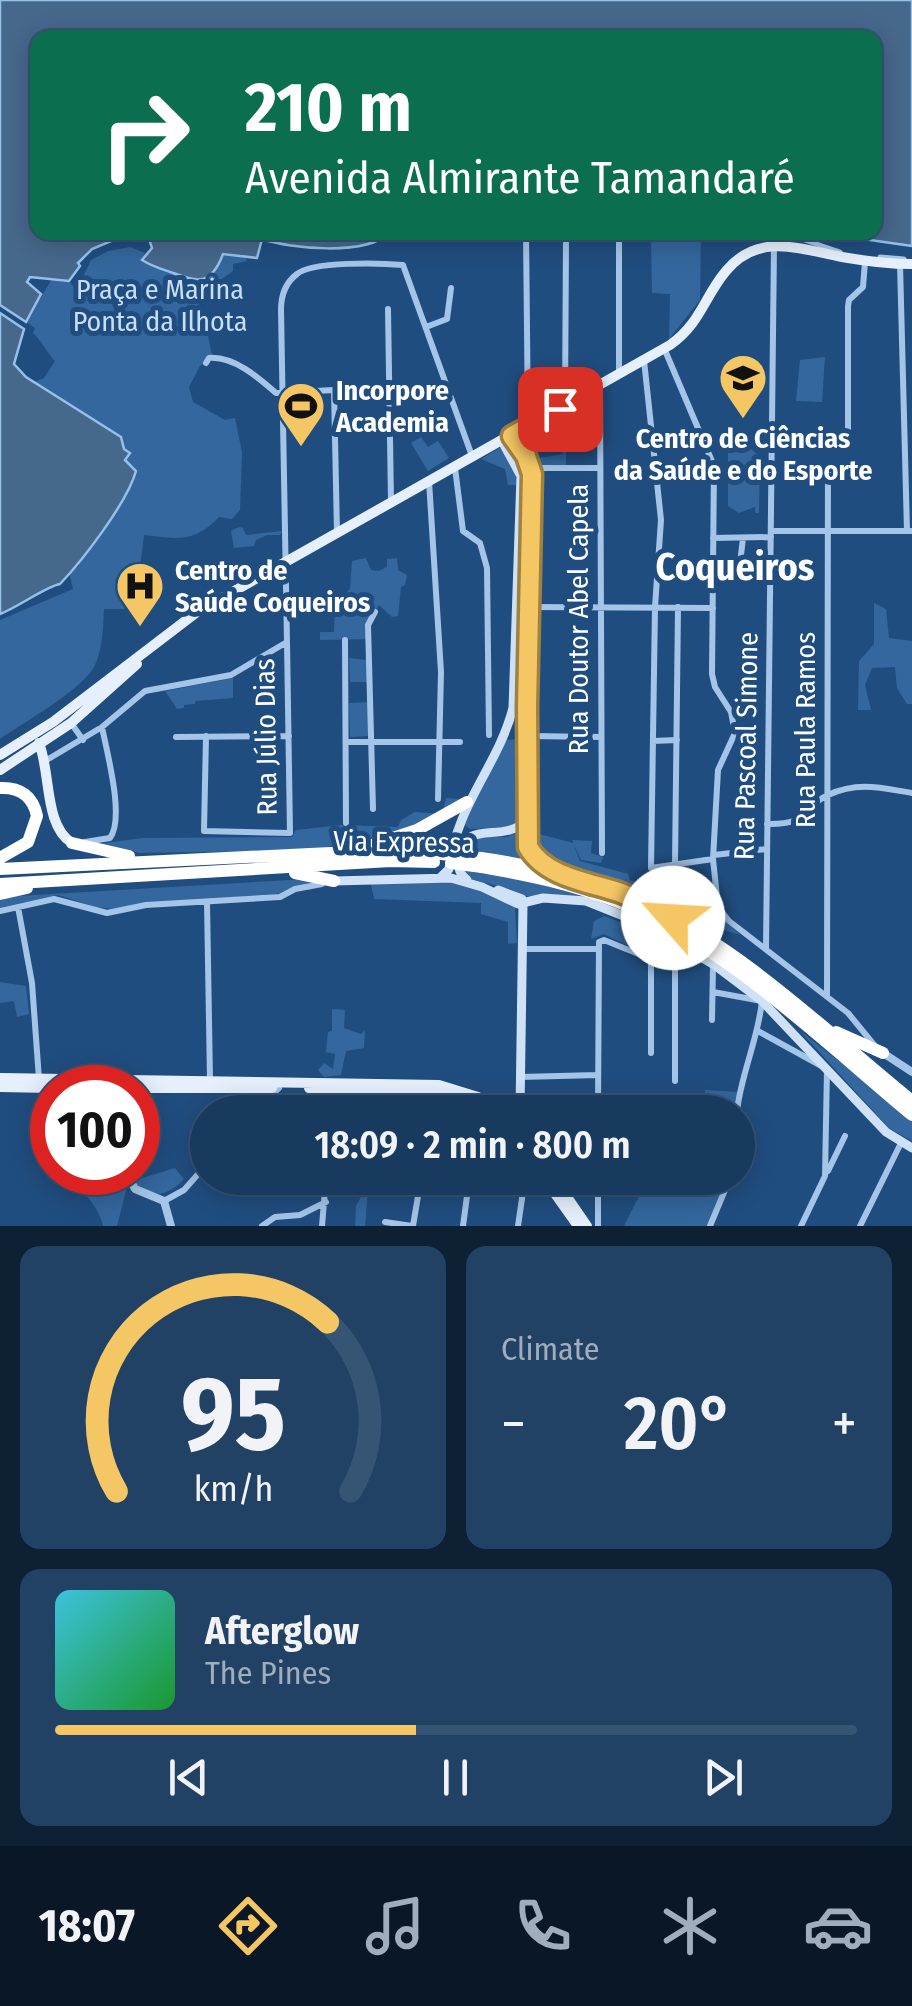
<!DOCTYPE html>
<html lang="en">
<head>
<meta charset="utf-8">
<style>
	:root { --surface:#183a5f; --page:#214165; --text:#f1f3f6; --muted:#9fadbd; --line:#365474; --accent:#f5c664 }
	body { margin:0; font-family:"Fira Sans Condensed",sans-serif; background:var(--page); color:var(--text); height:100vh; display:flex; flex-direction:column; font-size:38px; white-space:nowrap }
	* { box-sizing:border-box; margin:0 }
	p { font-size:32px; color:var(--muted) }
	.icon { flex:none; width:55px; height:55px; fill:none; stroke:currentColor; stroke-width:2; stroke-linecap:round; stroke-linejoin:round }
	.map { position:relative; height:1226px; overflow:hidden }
	.panel { display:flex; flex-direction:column; gap:20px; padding:20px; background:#0d2034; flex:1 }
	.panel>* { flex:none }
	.banner { position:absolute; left:30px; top:30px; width:852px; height:210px; border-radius:20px; box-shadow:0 5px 25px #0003,0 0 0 2px var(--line); background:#0b6e4f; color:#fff; overflow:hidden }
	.speed { position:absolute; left:30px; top:1065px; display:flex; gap:20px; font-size:50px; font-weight:700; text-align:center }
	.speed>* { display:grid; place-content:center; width:130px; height:130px; border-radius:50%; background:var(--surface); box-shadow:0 5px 25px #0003,0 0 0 2px var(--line); line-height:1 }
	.speed .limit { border:15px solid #d22; background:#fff; color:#111 }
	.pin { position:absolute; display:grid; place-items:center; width:85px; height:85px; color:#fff; margin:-42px; border-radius:20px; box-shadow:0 5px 15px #0006 }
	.me { position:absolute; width:110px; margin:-55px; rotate:296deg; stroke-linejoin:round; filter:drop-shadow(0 0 8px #0008) }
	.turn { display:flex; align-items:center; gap:35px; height:210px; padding:0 50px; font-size:45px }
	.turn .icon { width:130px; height:130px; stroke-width:2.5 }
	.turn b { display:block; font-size:70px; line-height:85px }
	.big { font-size:75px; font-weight:600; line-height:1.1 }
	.panel .widget { flex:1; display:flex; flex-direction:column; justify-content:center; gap:15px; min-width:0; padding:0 35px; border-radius:20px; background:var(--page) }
	.panel .dial { align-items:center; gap:0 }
	.dial svg { height:260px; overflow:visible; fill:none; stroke:var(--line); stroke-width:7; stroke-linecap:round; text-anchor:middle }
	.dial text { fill:var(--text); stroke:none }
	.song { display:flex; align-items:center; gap:30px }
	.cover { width:120px; height:120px; border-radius:15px; background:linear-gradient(135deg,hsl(190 70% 55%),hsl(130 70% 35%)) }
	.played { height:10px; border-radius:5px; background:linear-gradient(90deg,var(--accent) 45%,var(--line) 45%) }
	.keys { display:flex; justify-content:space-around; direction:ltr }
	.heat { display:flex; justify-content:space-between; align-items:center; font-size:55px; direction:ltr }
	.panel .tiles { flex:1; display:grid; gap:20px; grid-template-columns:1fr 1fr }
	.widget:last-child { grid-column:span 2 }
	.trip { position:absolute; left:190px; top:1095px; width:565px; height:100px; border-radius:50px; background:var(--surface); box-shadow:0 5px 25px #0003,0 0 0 2px var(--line); font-weight:600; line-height:100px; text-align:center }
	.tabs { display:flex; height:160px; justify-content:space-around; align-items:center; background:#0a1726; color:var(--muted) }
	.tabs .icon { width:70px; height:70px }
	.tabs .current { color:var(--accent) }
	.tabs b { font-size:45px; color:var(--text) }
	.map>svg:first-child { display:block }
	.green { fill:#33679d }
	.water { fill:#46688c; stroke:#97c0e9; stroke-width:2.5 }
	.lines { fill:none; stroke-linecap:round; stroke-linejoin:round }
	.pedestrian { stroke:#a4c5e7; stroke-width:5 }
	.minor { stroke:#a4c5e7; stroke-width:6 }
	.tertiary { stroke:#a4c5e7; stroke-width:8 }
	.secondary { stroke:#cee1f6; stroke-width:9 }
	.primary { stroke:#e6f0fd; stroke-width:10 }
	.motorway { stroke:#fff; stroke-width:12 }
	.motorway-bridge { stroke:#fff; stroke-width:12 }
	.route-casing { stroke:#9f8141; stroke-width:25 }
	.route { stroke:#f5c664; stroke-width:18 }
	.labels { text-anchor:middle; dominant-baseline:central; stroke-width:10; stroke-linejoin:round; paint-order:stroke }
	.park-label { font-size:28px; fill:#c8def6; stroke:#204d7f }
	.poi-label { font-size:28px; font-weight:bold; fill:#fff; stroke:#204d7f; text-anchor:start }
	.street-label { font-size:28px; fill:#fff; stroke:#204d7f }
	.district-label { font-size:38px; font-weight:bold; fill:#fff; stroke:#204d7f }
</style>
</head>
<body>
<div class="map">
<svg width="912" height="1226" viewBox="0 0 912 1226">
	<rect width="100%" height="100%" fill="#204d7f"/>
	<path class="green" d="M622 233H701L700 300 669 339 670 294 652 293 651 242H623Z
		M130 247 145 253 143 260C173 272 208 298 223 254L244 256 247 261 233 264V271L205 291 209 298 196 306 207 331 212 355 200 366 189 387 193 402 225 420 235 418 242 452 240 510 232 519 219 517C194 543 178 539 144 535L138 583 133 586 132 603 124 609H104C103 628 103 647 95 665 85 688 23 723 0 739V620L73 589 69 571 79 566V560L107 524 136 471 125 461 129 453 124 449 122 437 34 382 44 378 55 361C46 352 43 342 33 333L35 328 26 322 52 279 69 281 73 286 79 285 91 260 108 251Z
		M825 357 822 402 796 401 800 360Z
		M563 419 574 440 598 426 597 441H566V465L538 466 533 459 563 454 549 425Z
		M421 437 428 447 438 441 449 458 428 471 411 443Z
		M503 446 518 470V485H508L505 469 481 459Z
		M747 446 760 456 759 513H755V507L739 513 728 506V452Z
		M239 527 243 528 246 535 282 531 280 535H267L256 540 254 546 234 548 231 531Z
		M366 558 371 570 379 571 387 567V559L397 558 398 570 407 575 405 585 401 587 398 616 392 617 379 605 370 620 371 639 320 640V632H334L335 607 350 588 352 561Z
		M874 603 886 609 889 638 912 641V704H907L897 688 895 667 872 668 865 685 871 710H858L859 661 874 644Z
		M349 658 366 660 369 682H350Z
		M233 678V698L195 701V704L184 705V708L177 709 165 691Z
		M369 702 370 736 350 737 349 703Z
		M523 739 522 820 516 827 470 829 464 824C473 793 496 770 505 740Z
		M446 798 461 799 443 815 410 830 312 850 140 853 97 844 142 838 292 837 296 830 342 825 398 827 401 820 415 812 442 814Z
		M522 830 535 862 464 851 476 837H507Z
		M528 831 573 843V840L592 841 591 853 603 857 601 863 581 860 573 843 580 861 628 874 630 880 650 886 655 872 677 870 678 912 693 916 695 909 715 912 740 935 684 918 630 892 540 859Z
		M461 868 510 876 591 898 524 896 509 889 470 879Z
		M307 879 315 881 284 893 114 909 95 907 58 895 0 908V897Z
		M445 879 466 884 515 907 517 943 508 944V922L481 914V903L374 899 371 884Z
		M604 916 623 923 672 952C649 960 626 944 604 934L591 939 594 921Z
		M0 982 26 986 29 1014 17 1017 14 1001 0 1003Z
		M332 1009 345 1010 344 1028 361 1034 365 1030 364 1048 346 1051 341 1075 324 1077 318 1070 324 1063 333 1069 335 1054 326 1052 328 1032 332 1031Z
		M799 1030 912 1118V1141L889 1128Z
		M705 1090 738 1092 736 1112H703Z
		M175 1168 184 1179C170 1195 147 1202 133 1181Z
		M98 1173H123L128 1183 117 1226H103C99 1204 81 1195 75 1175L98 1180Z
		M363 1178H369L365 1226H355L356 1206 363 1193Z
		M648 1178H728L708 1226H624Z"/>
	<path class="water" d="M0 0H912V246L821 233 875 232V38H544L540 33 531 38H38V232L389 233C366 256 291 249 262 239L257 258 223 254C211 286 198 282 173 273 162 269 153 267 142 260L152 248 149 239 123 236 92 249 78 263 80 266 69 281 30 277 27 282 41 294 26 322 0 305Z
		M0 313 24 329 14 364 26 377 121 437 124 449 130 453 125 460 136 471C127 503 82 561 60 584 47 586 18 607 0 614Z"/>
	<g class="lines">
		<path class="pedestrian" d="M781 232 840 252
			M880 257 904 259"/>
		<path class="minor" d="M526 232 528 426
			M563 232 566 239 565 406
			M495 234 507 232
			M900 264 907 531
			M388 309 391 502
			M426 327 447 319 451 288
			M664 348 714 466 712 674 715 687 731 712 735 733 718 770 713 859 718 907 729 921 848 1013 875 1046
			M644 360 661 520 655 607 651 868 713 859
			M206 363 209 358C234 356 259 378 276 393L334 390 337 533
			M619 373V232
			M600 385 602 853
			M848 437V306L849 300 863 287 865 262
			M455 468 463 531 480 543 487 568 489 735
			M532 468H599
			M429 481 441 672 438 799
			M771 531H912
			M713 538 771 537
			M741 555 743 538
			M529 607 713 608
			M345 640 346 823
			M71 723 83 740
			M206 736 204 831 290 833 287 642
			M528 736 601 737
			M176 737 289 736
			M653 741 677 740
			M346 742H460
			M45 761 102 727 145 691 231 675 287 642 281 310C281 296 285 283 297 274 312 261 381 263 403 265L472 456
			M373 809 368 625 375 612
			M767 824C810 825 797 810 828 795 858 781 882 788 912 793
			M85 842 110 838C125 818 107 753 102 727
			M714 855 767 849
			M675 864 678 607
			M207 902 210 1080
			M18 907 32 983 39 1079
			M0 911 54 899 107 913 146 905 280 897 295 889 322 884
			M766 948 774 246
			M521 949H597
			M651 959V1053
			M713 992 762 1001C758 1040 740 1077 737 1112
			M827 996 828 464
			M712 1020 713 965
			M758 1031 827 1069 825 1176 801 1226
			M520 1077 598 1075
			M675 1081V956
			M253 1112 279 1088
			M327 1112 328 1089
			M598 1112 599 942 604 940 651 959 694 954
			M828 1171 845 1136
			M598 1178V1226
			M164 1201 184 1190 208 1163
			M385 1222 412 1226
			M262 1226 275 1217 300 1215 326 1202
			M322 1226 326 1178
			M413 1226 421 1178
			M463 1226 467 1196
			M518 1226 525 1178
			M710 1226 730 1178
			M860 1226 901 1143"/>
		<path class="tertiary" d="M883 1053 912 1072
			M126 1172 135 1189 164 1201 171 1226"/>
		<path class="secondary" d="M441 877 449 869C456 805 498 766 513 708L521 476 502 441
			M467 880C459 873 458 869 459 858 464 817 503 845 527 820L532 474 526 456 512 436
			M334 881 451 878 482 887 518 904 543 898 586 901 641 923 713 964 762 1001 886 1132 912 1148
			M498 890 522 899 523 904
			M520 1112 523 904"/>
		<path class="primary" d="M39 743C51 773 44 826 72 843
			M0 755 53 722 197 612 670 345C701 323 704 297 726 271 758 232 800 249 842 257 865 261 889 264 912 264
			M0 770 71 723 137 664
			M0 1078 439 1085 478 1097 502 1112
			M0 1087 52 1088
			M99 1088H272
			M309 1088C362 1090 444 1081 489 1112
			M544 1178 578 1226
			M554 1178 587 1226"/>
		<path class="motorway" d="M0 788C20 787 33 796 37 816L28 842 0 858
			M527 820C526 842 530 855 549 868
			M72 843 129 856
			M363 848 417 830 467 802
			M481 858C538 866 597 880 649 905 748 954 827 1032 912 1101
			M482 867C527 875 572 884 615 901 722 942 824 1042 912 1115
			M0 869 351 852 431 853
			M295 873 334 881
			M0 884 390 861 434 862
			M0 894 27 888
			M836 1032 883 1053"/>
		<path class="motorway-bridge" d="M431 853 481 858
			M451 863 482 867"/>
	</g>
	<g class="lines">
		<g class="route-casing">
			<path id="route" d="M560 409 512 436 526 456 532 474 527 707 528 847C546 878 590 882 621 893 639 900 656 909 673 918"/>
		</g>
		<use href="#route" class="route"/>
	</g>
	<defs>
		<g id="university-pin" transform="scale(2.5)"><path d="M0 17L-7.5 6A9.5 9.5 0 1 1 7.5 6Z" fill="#f5c664" stroke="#204d7f"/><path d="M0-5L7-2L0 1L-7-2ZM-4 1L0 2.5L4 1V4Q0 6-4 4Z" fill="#111"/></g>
		<g id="stadium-pin" transform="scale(2.5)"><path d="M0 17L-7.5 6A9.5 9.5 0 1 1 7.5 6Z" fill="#f5c664" stroke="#204d7f"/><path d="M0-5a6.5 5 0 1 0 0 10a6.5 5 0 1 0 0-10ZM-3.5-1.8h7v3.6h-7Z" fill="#111"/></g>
		<g id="hospital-pin" transform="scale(2.5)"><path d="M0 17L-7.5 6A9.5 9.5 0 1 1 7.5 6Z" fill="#f5c664" stroke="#204d7f"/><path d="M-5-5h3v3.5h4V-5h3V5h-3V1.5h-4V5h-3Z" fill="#111"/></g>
	</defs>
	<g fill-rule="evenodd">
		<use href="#university-pin" x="743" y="378"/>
		<use href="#stadium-pin" x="301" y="406"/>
		<use href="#hospital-pin" x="140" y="586"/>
	</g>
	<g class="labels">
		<g class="park-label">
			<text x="160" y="289">Praça e Marina<tspan x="160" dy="32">Ponta da Ilhota</tspan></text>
		</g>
		<g class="poi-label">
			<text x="336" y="390">Incorpore<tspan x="336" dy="32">Academia</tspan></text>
			<text x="743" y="438" text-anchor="middle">Centro de Ciências<tspan x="743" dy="32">da Saúde e do Esporte</tspan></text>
			<text x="175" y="570">Centro de<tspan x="175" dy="32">Saúde Coqueiros</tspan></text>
		</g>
		<g class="street-label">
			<text transform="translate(578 619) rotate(-90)">Rua Doutor Abel Capela</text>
			<text transform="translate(805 730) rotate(-90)">Rua Paula Ramos</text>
			<text transform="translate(266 737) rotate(-91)">Rua Júlio Dias</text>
			<text transform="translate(746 746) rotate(-89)">Rua Pascoal Simone</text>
			<text transform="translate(404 842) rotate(1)">Via Expressa</text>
		</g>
		<g class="district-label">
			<text x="735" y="567">Coqueiros</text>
		</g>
	</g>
</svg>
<div class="speed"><div class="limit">100</div></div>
<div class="pin" style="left:560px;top:409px;background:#d93025"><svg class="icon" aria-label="arrive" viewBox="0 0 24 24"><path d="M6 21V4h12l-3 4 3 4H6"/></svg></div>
<svg class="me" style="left:673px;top:918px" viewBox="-20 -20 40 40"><circle r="19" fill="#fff"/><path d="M0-13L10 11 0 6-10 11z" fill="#f5c664"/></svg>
<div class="trip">18:09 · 2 min · 800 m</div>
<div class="banner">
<div class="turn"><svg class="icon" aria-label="right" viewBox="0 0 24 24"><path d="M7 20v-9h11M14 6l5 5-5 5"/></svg><div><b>210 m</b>Avenida Almirante Tamandaré</div></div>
</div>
</div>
<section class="panel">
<div class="tiles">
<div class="widget dial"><svg viewBox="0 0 100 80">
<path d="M14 69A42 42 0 1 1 86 69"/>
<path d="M14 69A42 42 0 0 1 79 17" stroke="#f5c664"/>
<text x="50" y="56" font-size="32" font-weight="700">95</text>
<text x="50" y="72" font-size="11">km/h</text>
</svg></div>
<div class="widget"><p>Climate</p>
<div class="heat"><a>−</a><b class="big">20°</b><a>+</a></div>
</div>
<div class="widget">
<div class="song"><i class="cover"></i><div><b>Afterglow</b><p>The Pines</p></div></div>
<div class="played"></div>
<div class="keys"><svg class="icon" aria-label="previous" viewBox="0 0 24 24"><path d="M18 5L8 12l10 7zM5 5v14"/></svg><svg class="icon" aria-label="pause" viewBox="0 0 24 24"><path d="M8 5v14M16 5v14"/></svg><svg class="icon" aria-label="next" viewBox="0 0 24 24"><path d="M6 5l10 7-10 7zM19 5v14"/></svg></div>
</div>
</div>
</section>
<nav class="tabs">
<b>18:07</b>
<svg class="icon current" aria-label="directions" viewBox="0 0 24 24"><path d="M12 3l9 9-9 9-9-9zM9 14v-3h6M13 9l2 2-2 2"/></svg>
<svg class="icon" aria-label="music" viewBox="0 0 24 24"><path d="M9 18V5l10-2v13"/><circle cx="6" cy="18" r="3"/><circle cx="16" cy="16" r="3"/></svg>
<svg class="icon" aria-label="phone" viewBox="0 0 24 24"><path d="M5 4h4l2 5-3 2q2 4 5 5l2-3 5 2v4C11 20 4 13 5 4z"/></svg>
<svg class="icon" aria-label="climate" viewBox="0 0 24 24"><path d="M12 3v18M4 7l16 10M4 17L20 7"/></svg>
<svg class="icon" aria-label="car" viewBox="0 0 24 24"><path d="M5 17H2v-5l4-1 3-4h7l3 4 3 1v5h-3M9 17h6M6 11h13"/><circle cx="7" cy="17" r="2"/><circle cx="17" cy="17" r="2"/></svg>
</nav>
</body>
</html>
